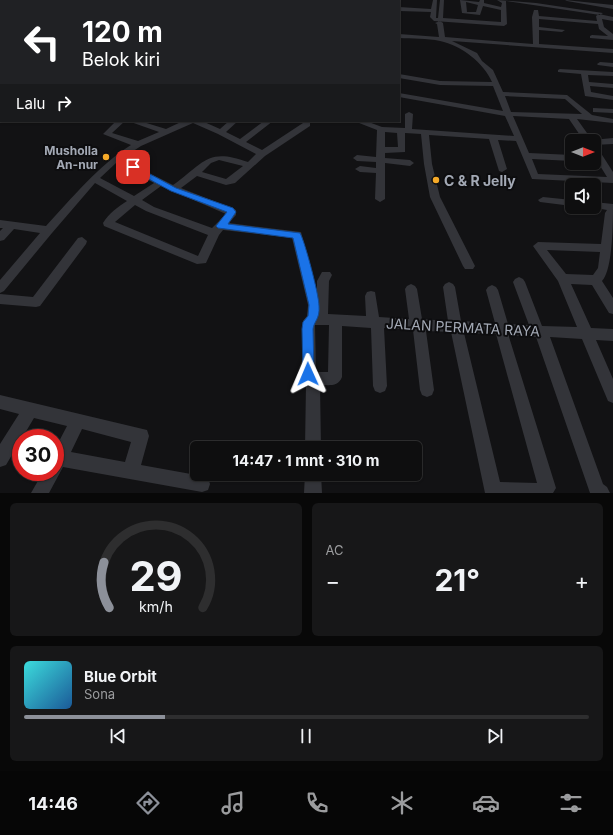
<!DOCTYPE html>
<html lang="id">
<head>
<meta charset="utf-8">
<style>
	:root { --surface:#0e0e0f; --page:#171718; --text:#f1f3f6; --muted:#9b9c9e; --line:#2e2e2f; --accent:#8c9099 }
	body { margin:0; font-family:Inter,sans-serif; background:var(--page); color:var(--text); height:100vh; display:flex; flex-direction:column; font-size:15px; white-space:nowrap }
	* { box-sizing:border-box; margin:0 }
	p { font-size:13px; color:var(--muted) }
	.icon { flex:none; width:22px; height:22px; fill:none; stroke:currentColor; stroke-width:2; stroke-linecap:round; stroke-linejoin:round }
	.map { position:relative; height:493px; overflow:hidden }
	.panel { display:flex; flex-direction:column; gap:10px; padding:10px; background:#080808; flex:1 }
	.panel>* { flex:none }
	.guide { position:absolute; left:0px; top:0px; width:400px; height:122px; box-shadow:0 1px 3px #0004,0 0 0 1px var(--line); background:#202124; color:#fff; overflow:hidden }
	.needle { width:26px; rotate:90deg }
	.fabs { position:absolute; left:565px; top:134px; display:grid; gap:8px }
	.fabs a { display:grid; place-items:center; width:36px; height:36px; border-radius:6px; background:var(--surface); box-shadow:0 1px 3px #0004,0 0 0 1px var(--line); font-size:20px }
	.speed { position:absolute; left:12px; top:429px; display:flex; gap:8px; font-size:20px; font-weight:700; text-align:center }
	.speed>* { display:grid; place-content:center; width:52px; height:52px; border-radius:50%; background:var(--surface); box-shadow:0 1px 3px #0004,0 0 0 1px var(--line); line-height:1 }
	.speed .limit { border:6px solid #d22; background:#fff; color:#111 }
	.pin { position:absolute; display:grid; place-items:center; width:34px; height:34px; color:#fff; margin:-17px; border-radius:8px; box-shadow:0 2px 6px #0006 }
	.me { position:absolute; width:44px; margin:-22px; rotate:359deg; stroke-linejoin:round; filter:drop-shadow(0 0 3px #0008) }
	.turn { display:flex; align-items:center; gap:14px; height:84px; padding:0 16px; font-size:18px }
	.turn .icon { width:52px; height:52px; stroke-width:2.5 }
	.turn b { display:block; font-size:28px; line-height:34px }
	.then { display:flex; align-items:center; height:38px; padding:0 16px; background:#0003; gap:8px; font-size:15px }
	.big { font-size:30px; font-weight:700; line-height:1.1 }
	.panel .widget { flex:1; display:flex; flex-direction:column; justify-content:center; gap:6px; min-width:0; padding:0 14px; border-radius:6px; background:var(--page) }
	.panel .dial { align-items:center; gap:0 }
	.dial svg { height:104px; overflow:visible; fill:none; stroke:var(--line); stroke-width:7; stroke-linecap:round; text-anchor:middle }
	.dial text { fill:var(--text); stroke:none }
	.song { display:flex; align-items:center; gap:12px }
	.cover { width:48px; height:48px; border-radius:6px; background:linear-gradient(135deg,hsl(180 70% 55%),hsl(210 70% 35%)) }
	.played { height:4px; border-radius:2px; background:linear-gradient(90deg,var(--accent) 25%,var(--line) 25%) }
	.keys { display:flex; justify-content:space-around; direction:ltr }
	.heat { display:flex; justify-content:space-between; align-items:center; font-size:22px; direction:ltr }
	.panel .tiles { flex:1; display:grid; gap:10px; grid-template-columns:1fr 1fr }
	.widget:last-child { grid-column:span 2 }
	.trip { position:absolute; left:190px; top:441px; width:232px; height:40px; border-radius:6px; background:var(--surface); box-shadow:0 1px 3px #0004,0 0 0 1px var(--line); font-weight:700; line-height:40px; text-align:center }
	.dock { display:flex; height:64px; justify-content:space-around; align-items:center; background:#060606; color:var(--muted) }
	.dock .icon { width:28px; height:28px }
	.dock .current { color:var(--accent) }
	.dock b { font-size:18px; color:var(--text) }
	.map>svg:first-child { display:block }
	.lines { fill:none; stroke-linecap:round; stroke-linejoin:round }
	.minor { fill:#333439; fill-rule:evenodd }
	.route { fill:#1a73e8; stroke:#114b97 }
	.poi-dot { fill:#f6aa28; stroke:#0d0d0f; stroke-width:1.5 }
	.labels { text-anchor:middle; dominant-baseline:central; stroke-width:4; stroke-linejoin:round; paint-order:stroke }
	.far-poi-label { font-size:12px; font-weight:bold; fill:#a3a9b5; stroke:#0d0d0f; text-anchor:end }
	.poi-label { font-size:14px; font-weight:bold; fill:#a3a9b5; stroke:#0d0d0f; text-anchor:start }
	.street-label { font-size:14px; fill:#a3a9b5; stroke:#0d0d0f }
</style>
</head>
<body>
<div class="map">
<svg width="613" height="493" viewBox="0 0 613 493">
	<rect width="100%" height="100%" fill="#121214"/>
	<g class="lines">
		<path class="minor" d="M114 0H119V1H114Z
			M284 0H304V1H284Z
			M396 0H400V1L399 2Z
			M433 0H437L436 18H438L440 0H444L443 18 501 22V10L483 6 480 15 462 13 460 0 479 2 480 0H484V3L501 7 502 3 497 0 536 3 603 13 600 15 506 1 507 24 504 26 434 21 430 17 431 12 399 11V7L431 9ZM466 2 478 5 476 12H467Z
			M565 0 613 5V9L567 1Z
			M0 4H1V6H0Z
			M534 10H538L539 16 597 21 596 16 599 14 613 17V21L602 19 604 27 613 34V40L590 38V36L592 35 608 36 599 29 598 24 539 19V27L565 30 562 32 539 30V44L613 49V53L452 41 477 53 482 61 493 70 503 92 567 95 592 115 613 119V123L577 119 592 140 613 138V144L594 145V141H584L569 119 513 116 529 153 572 155V161L532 159 538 174 607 177 594 156V146L597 147 613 172V183L532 179 516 141 498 140 507 169 502 172 499 171 489 139 429 135 432 164 440 197 475 266 473 269H465L463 266 430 197 424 164 421 134 405 133V152L385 153V158L410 160 414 163 410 166 385 163V199L380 202 375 199 376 173 360 172 355 169 360 166 376 168V162L357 161 353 158 357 155 376 157 377 130 354 121H366L382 127 405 128V114L409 112 413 114 412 129 514 136 505 116 399 97V93L503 111 493 86 440 85 399 78V74L440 81 492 82C484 63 461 45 440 41 427 38 412 39 399 38V34L439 37 437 24 435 23 440 21 443 23 445 37 533 44 532 17ZM505 96 565 99 582 114 511 112ZM385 132 397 133 398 147H385Z
			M0 13H1V17H0Z
			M0 26H1V30H0Z
			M0 39H1V43H0Z
			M600 62 613 63V67L598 65 597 64Z
			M560 69 613 72V76L588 75 589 82 613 84V88L590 86 591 92 613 96V100L585 96 581 74 558 72V70Z
			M0 70H1V75H0Z
			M0 107H1V111H0Z
			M593 108 613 109V113L593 112Z
			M116 121H125L112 133 138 141 159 132 128 121H140L166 129 183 121H202L220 129 229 121H238L226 132 240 139 264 121H273L246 142 262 150 303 123 302 121H310V126L265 156 235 183 226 185 197 176 181 188 236 210V215L229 223 301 232 317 291V281L322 272H330L332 275 329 281 328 314 366 316 365 296 367 292 371 291 375 292 379 317 409 319 405 289 407 286 411 284 415 286 417 289 422 319 448 321 443 287 445 284 449 282 453 284 455 287 461 321 495 323 486 290 488 287 492 285 496 287 498 290 508 324 529 325 513 282 515 279 519 277 523 279 525 282 542 326 577 327 558 281 533 246 538 242 601 244 605 213 607 210 590 207H594V202L613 204C613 222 613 269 602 281L613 298V314L609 313 592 285 571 284 591 328 613 329V341L596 340 613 379V403L608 401 582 339 550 337 603 484 607 487 610 493H590L536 337 509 335V337L556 488 553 493H485L451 332 426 331 434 390 432 395 427 397 422 395 420 390 413 330 384 328 387 386 385 391 380 393 375 391 373 386 371 328 342 326V377C338 387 330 385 320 385L321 448H305L306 384 302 374 303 321 307 316 308 305 292 238 223 230 219 235 206 263 197 264 104 226 103 223C109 213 118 207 127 201L95 183 52 233 4 291 0 293V280L40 233 14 229 4 240 0 241V231L3 228H0V220L46 226C73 197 98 166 131 145L103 134ZM193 123 218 134 256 154 248 162C207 147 204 163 173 185L121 159 141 146ZM219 160 243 166 226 179 202 172 211 163ZM116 163 154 183 134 196 100 178ZM161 186 226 214 212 228 154 207 142 200ZM135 205 146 211 208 235 198 256 115 222ZM547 250 600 252 598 268 593 275 566 274ZM315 325H329L328 372H316ZM464 333 496 334 537 483 500 482Z
			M543 197 572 200V206L540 202 538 200Z
			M82 237 87 241 86 244 40 306 36 307 0 304V294L33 297 78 238Z
			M0 395 147 430 149 436 141 465 202 476 208 478 210 484 208 490 202 492 63 467 49 493H31L43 472H55V449L67 426 34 418 6 465 0 467V444L19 414 0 409ZM82 429 131 442 125 462 71 452Z
			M305 474H321L322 493H304Z"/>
	</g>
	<path class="route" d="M130 166H135L176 188 233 208 236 212 228 224 300 233C305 242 319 295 319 306 320 319 314 321 313 329L314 374 313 378 308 380 304 378 303 374 302 329 303 322 308 316 309 305 293 238 218 228 216 226 227 212 171 191 130 169Z"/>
	<g class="poi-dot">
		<circle cx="106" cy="157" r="4"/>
		<circle cx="436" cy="180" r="4"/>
	</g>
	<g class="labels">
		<g class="far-poi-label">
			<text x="98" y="150">Musholla<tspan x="98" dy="14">An-nur</tspan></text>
		</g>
		<g class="poi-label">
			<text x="444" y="180">C &amp; R Jelly</text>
		</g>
		<g class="street-label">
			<text transform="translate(463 327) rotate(3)">JALAN PERMATA RAYA</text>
		</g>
	</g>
</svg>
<div class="fabs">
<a><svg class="needle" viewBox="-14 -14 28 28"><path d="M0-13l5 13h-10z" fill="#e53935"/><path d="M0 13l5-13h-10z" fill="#9b9c9e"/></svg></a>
<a><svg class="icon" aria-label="sound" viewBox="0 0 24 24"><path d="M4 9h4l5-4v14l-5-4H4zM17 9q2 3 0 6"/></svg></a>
</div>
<div class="speed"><div class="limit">30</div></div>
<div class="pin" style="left:133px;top:167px;background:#d93025"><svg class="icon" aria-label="arrive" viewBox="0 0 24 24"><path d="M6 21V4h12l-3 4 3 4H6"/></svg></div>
<svg class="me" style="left:308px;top:374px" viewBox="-20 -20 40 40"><path d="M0-17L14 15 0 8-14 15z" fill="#1a73e8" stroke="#fff" stroke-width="4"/></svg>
<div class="trip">14:47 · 1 mnt · 310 m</div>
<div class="guide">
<div class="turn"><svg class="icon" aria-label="left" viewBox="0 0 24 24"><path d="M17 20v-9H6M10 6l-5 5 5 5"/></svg><div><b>120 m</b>Belok kiri</div></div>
<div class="then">Lalu<svg class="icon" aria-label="right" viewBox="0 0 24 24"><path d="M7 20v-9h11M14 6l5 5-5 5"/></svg></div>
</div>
</div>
<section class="panel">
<div class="tiles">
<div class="widget dial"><svg viewBox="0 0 100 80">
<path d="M14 69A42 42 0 1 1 86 69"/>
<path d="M14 69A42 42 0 0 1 10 34" stroke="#8c9099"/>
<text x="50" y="56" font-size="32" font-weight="700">29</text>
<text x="50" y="72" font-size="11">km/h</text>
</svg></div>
<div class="widget"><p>AC</p>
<div class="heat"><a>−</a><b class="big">21°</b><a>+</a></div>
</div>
<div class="widget">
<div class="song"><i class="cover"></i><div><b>Blue Orbit</b><p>Sona</p></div></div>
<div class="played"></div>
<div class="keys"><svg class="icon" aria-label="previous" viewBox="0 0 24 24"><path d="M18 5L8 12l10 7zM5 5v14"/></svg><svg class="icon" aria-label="pause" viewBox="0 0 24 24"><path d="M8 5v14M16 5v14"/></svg><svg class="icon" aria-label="next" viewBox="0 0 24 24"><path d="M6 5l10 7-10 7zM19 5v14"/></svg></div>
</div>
</div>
</section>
<nav class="dock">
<b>14:46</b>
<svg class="icon current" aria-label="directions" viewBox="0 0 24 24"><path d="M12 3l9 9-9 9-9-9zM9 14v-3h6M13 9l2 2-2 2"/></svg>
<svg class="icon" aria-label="music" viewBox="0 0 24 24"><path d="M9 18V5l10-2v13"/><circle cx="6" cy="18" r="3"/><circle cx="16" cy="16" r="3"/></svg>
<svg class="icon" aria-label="phone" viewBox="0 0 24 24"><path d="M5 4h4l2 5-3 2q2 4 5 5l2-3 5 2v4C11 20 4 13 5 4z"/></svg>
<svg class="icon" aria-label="climate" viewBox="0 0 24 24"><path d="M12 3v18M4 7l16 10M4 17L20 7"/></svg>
<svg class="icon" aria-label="car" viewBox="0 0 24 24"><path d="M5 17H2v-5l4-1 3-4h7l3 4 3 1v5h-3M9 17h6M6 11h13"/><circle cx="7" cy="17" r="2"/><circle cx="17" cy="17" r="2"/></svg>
<svg class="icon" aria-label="filters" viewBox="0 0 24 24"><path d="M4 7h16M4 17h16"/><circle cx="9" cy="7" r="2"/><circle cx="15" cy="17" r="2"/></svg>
</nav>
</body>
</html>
